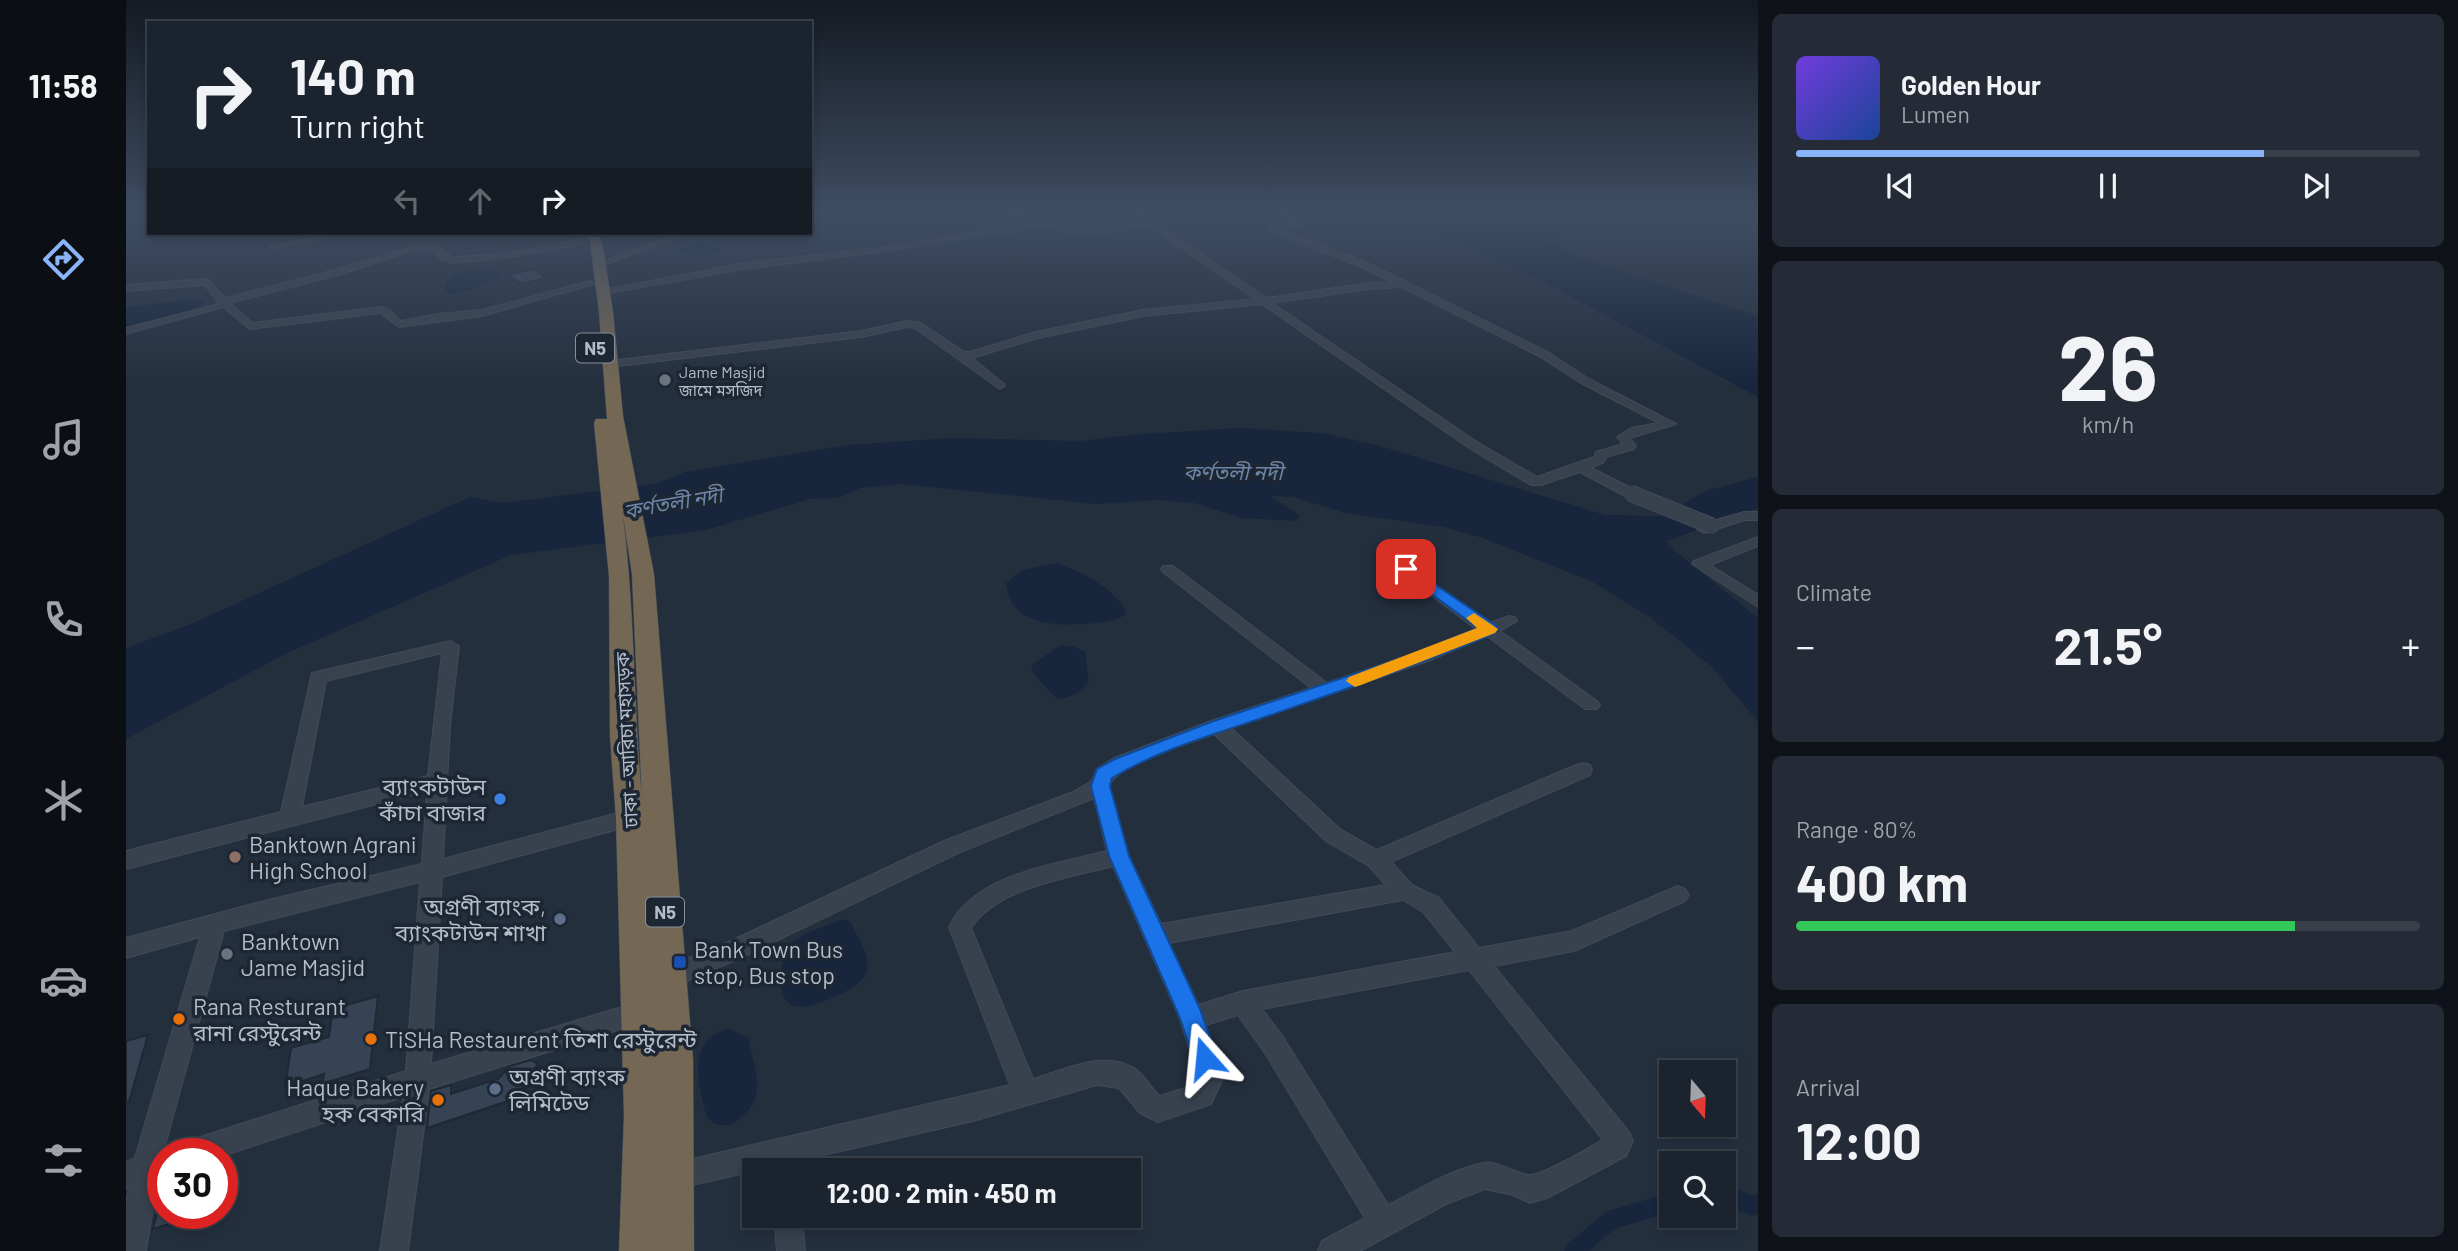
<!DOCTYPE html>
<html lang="en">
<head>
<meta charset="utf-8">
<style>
	:root { --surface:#1b232e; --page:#242b36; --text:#f1f3f6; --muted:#a0a4aa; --line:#39404a; --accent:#8ab4f8 }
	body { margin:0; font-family:Barlow,"Noto Sans Bengali",sans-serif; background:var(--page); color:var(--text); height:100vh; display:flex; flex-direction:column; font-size:26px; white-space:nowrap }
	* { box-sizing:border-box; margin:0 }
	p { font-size:23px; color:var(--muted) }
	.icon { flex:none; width:38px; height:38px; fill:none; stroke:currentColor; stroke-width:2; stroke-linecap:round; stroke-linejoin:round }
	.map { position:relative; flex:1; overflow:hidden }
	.panel { display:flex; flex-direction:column; gap:14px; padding:14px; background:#0f1319; width:700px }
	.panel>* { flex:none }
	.hud { position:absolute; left:21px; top:21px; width:665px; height:214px; border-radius:0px; box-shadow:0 4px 10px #0003,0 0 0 2px var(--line); background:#1b232e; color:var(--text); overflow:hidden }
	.needle { width:46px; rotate:161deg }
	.tools { position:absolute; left:1533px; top:1060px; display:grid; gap:14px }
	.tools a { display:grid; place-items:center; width:77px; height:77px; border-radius:0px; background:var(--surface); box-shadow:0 4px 10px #0003,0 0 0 2px var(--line); font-size:35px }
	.speed { position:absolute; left:21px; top:1138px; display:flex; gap:14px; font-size:35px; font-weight:700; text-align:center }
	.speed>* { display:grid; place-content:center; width:91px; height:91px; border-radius:50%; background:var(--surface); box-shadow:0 4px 10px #0003,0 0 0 2px var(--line); line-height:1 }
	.speed .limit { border:10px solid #d22; background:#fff; color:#111 }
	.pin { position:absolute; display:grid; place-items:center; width:60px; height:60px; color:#fff; margin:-30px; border-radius:14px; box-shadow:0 4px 10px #0006 }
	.me { position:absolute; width:77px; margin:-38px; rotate:342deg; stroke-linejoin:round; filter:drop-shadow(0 0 5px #0008) }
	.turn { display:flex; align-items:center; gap:24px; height:147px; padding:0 28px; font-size:32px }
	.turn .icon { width:91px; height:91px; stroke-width:2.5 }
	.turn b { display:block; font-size:49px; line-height:60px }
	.lanes { display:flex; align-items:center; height:66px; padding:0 28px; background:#0003; justify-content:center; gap:35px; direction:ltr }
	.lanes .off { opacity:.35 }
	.big { font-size:52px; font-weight:700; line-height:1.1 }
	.panel .tile { flex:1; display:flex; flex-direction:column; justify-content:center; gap:10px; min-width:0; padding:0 24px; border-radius:10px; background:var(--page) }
	.panel .dial { align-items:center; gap:0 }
	.dial b { font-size:91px; line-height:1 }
	.song { display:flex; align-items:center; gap:21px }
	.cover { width:84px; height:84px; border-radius:10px; background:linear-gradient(135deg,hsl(260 70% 55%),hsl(220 70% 35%)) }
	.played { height:7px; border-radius:4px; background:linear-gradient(90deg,var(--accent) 75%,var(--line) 75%) }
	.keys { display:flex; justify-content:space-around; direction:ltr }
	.heat { display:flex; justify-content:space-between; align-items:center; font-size:38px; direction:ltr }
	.charge { height:10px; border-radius:5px; background:linear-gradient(90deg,#34c759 80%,var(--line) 0) }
	.trip { position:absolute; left:616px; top:1158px; width:399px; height:70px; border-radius:0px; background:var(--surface); box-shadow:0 4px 10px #0003,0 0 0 2px var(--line); font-weight:700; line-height:70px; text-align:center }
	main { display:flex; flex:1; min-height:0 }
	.menu { display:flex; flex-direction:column; width:126px; justify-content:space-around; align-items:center; background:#0b0e12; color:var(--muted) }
	.menu .icon { width:49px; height:49px }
	.menu .active { color:var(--accent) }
	.menu b { font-size:32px; color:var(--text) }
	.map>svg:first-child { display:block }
	.water { fill:#17263c }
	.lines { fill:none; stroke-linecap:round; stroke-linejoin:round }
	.canal { stroke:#17263c; stroke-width:19 }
	.building { fill:#364354; stroke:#1f2835; stroke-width:2 }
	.minor-casing { stroke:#414a57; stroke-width:2 }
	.highway-casing { stroke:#434c59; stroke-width:1 }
	.minor { fill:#38414e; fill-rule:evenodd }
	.highway { fill:#746855; fill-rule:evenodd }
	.minor-bridge-casing { stroke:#414a57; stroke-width:17; stroke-linecap:butt }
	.minor-bridge { stroke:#38414e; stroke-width:15 }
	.route { fill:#1a73e8; stroke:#114b97; stroke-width:2 }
	.slow { fill:#f59e0b }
	.worship-dot { fill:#6b7280; stroke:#1d2633; stroke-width:2.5 }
	.shop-dot { fill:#3f7fe0; stroke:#1d2633; stroke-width:2.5 }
	.education-dot { fill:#8d6e63; stroke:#1d2633; stroke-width:2.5 }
	.service-dot { fill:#5c6f8a; stroke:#1d2633; stroke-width:2.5 }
	.transit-dot { fill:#1a4fb4; stroke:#1d2633; stroke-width:2.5 }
	.food-dot { fill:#e8710a; stroke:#1d2633; stroke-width:2.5 }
	.labels { text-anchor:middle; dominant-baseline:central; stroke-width:7; stroke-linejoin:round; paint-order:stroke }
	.far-poi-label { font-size:16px; fill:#b4bcc9; stroke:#1d2633; text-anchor:start }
	.shield { fill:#1d2633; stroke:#878f9c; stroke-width:2 }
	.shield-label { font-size:18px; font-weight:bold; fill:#b4bcc9 }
	.street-label { font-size:19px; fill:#b4bcc9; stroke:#1d2633 }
	.water-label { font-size:21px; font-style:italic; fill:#6d86a8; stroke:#1d2633 }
	.near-poi-label { font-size:23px; fill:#b4bcc9; stroke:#1d2633; text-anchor:start }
</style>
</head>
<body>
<main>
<nav class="menu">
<b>11:58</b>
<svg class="icon active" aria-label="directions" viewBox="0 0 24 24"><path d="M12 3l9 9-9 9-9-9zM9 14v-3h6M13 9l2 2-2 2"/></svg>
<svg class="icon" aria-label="music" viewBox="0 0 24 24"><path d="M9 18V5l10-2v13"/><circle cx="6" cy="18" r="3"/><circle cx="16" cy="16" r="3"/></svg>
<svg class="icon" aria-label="phone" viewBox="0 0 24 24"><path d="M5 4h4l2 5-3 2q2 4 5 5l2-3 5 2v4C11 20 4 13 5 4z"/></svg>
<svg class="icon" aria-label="climate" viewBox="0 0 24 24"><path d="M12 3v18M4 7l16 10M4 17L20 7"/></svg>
<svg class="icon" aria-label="car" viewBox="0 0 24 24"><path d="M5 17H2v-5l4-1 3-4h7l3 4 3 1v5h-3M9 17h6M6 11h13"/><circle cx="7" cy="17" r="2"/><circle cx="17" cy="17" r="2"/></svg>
<svg class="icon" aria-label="filters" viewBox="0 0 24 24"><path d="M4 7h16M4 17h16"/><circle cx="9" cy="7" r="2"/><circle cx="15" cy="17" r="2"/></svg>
</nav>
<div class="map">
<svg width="1632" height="1251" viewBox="0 0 1632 1251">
	<rect width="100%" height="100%" fill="#242f3e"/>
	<path class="water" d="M1265 211H1406L1437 225 1431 234 1415 238 1460 260 1632 316V397L1436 292 1307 228Z
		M577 243 601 251 575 256 550 250Z
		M366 269 374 272 375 276 344 290 325 294 319 289 320 282 336 272Z
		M71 299 80 302 68 309 0 328V307Z
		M1112 428 1195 433 1251 445 1479 515 1538 516 1579 491 1632 477V508L1541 541 1549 551 1632 618V722L1586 667 1525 618 1467 582 1357 538 1318 527 1220 513 1167 497 1144 496 1173 515 1171 521 1115 518 1068 503 1032 500 970 504 775 484 734 488 712 498 684 499 580 530 385 555 161 653 0 739V648L65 624 344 497 377 503 529 484 559 472 723 445 825 438 955 441 1003 435Z
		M931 563C958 573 984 586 1000 610L999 615C985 623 972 623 956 624 924 626 884 623 880 583L897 570Z
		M935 645 949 647 959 652 963 682C955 691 944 699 931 699L908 674 905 665Z
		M717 919 724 922C731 936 746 957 740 973 735 989 686 1010 669 1006 666 1005 663 1003 660 1001L655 989 657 948 681 933Z
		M603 1029 622 1038C629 1071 643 1097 611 1121 605 1126 593 1127 586 1122 579 1117 578 1106 576 1098 569 1070 568 1036 603 1029Z"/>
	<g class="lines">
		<path class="canal" d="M1598 1194 1627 1206 1632 1204
			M1448 1251 1485 1220 1545 1202"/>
	</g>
	<path class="building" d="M408 269 420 278 395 284 382 275Z
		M252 996 244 1069 196 1084 198 1074 159 1087 165 1048 203 1037 207 1009Z
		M22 1035 3 1102 0 1101V1041Z
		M405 1060 412 1064 396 1084 397 1096 301 1128 305 1091 325 1085V1094L372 1079 384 1066Z
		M31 1213H70V1215L27 1229Z"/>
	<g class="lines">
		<g class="minor-casing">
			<path id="minor" d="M872 211H883L909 221 961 231 1019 223 1004 211H1013L1140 298 1243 283H1267L1238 268 1144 231V227L1167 222 1144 211H1154L1179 223 1155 230 1244 264 1423 353 1463 379 1550 424 1504 438 1510 446 1508 449 1480 457 1478 462 1465 468 1509 490V496H1499L1454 472 1415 485H1405L1343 448 1136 304 1017 316 912 338 846 358 878 384 879 386 874 389 789 328 781 327 735 337 484 367 479 364 484 361 735 331 781 321 795 323 838 352H844L910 332 1017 310 1129 299 1024 226 961 235 914 227 760 251 618 269 477 294 473 291 618 263 760 247 902 224ZM1276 287 1415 357 1455 383 1533 423 1505 428 1491 437 1497 444 1470 452 1468 457 1411 477 1351 442 1146 303 1243 289Z
				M1618 211 1632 212V217L1618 213Z
				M211 233H227L148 248 144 246Z
				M553 233H564L476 266 469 264Z
				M458 239 461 243 379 258 326 263 316 260 307 251 295 248 215 274 104 303 126 323 254 307 262 309 275 321 312 314 356 310 464 281 468 284 356 316 273 327 254 313 124 329 97 307 0 334V328L89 305 92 302 79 285 0 291V285L81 279 99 298 209 270 295 244 313 247 326 257 379 254Z
				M1618 512H1632V520H1619L1578 533 1571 529 1576 524Z
				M1632 537V546L1584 565 1632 595V607L1566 564 1568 561Z
				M1259 550 1364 623 1383 616 1389 617 1391 621 1374 631 1471 701 1474 705 1471 709H1459L1361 636 1302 661 1105 728 1214 829 1251 850 1450 765 1457 763 1464 765 1466 770 1464 775 1265 862 1286 885 1313 898 1353 948 1446 931 1545 889 1552 886 1559 889 1563 895 1559 901 1448 951 1368 966 1503 1132 1507 1141 1500 1156 1421 1198 1404 1203 1387 1195 1359 1189 1320 1204 1234 1251H1192L1196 1241 1239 1218 1139 1053 1112 1015 1080 1025 1097 1078 1085 1104 1032 1122 1014 1113 993 1088 971 1085 847 1121 671 1161V1171H645L644 1167 549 1189 539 1186 536 1176 539 1166 549 1163 884 1085 823 927C848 874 930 864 981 851L968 798 832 853 623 954 552 985 544 988 536 985 533 977 536 969 607 940 818 841 947 792 966 781 971 769 988 758 1085 721 1185 688 1037 572 1035 569 1037 566H1047L1201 683 1290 653 1350 629 1254 557 1252 554 1254 551ZM1088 734 1200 841 1243 866 1260 885 1035 924 1003 856 983 786C991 764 1065 743 1088 734ZM987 866 1054 1019 1072 1077 1068 1085 1034 1096C1025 1089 1020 1078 1012 1071 983 1047 938 1070 907 1079L845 928C871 887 943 878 987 866ZM1277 900 1297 912 1329 952 1117 991 1072 1005 1043 943ZM1343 970 1477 1140C1464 1147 1416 1176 1404 1175 1388 1174 1373 1160 1357 1163 1324 1170 1292 1190 1262 1205L1157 1037 1136 1009Z
				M325 641 333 646 324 726 317 859 511 808 518 810 521 816 518 822 511 824 316 877 305 1064 516 1001 524 1004 528 1012 524 1020 303 1089 282 1251H254L277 1097 96 1156V1153H52L56 1144 65 1140 280 1071 294 882 98 931 38 1149 47 1153H37V1175L32 1177 20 1251H0V1205L3 1187 0 1188V1162L9 1158 74 937 0 958V938L138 901 296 864 301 791 0 869V851L155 812 186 673ZM316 653 302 776 176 807 200 681Z
				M648 1216H676L679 1251H651Z"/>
		</g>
		<g class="highway-casing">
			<path id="highway" d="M461 233H471L476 241 487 312 497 416 528 574 567 1060 568 1251H493L498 1116 490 818 484 737 483 576 468 423 470 419H481L473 312 464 241ZM496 509 506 574 516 800C507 703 509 605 496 509Z"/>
		</g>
		<use href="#minor" class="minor"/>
		<use href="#highway" class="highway"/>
		<g class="minor-bridge-casing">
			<path id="minor-bridge" d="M1504 493 1586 526"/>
		</g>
		<use href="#minor-bridge" class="minor-bridge"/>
	</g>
	<linearGradient id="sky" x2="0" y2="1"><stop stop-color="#141a22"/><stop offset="0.55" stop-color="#3f4d63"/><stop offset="1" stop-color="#3f4d63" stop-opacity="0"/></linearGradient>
	<rect width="1632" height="387" fill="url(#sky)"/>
	<path class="route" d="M1280 565 1369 625 1372 629 1369 633C1294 664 1217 690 1139 717 1089 734 1032 750 986 778L984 786 1003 856 1074 1009 1091 1058 1087 1066 1079 1070 1070 1066 1054 1018 983 856 965 786 971 769 989 759 1085 722 1291 653 1352 628 1275 572 1273 569Z"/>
	<path class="slow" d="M1348 613 1372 629 1369 633 1235 685 1229 687 1220 681 1223 677 1351 628 1340 618Z"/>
	<g class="worship-dot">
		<circle cx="539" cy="380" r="7"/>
		<circle cx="101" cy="954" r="7"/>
	</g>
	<circle class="shop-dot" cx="374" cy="799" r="7"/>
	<circle class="education-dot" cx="109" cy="857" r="7"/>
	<g class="service-dot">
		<circle cx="434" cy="919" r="7"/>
		<circle cx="369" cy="1089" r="7"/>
	</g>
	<rect class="transit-dot" x="547" y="955" width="14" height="14" rx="3.5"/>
	<g class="food-dot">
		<circle cx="53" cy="1019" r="7"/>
		<circle cx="245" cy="1039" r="7"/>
		<circle cx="312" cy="1100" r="7"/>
	</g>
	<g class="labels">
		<g class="far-poi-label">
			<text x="553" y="371">Jame Masjid<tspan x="553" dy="18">জামে মসজিদ</tspan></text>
		</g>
		<g class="shield">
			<rect x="450" y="333.5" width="38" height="29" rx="5"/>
			<rect x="520" y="897.5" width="38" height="29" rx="5"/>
		</g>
		<g class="shield-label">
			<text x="469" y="348">N5</text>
			<text x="539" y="912">N5</text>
		</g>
		<g class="street-label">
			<text transform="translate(500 740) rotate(-93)">ঢাকা - আরিচা মহাসড়ক</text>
		</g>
		<g class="water-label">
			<text x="1107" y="471">কর্ণতলী নদী</text>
			<text transform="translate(547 502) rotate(-10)">কর্ণতলী নদী</text>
		</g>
		<g class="near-poi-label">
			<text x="360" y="786" text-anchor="end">ব্যাংকটাউন<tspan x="360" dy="26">কাঁচা বাজার</tspan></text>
			<text x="123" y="844">Banktown Agrani<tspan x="123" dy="26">High School</tspan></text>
			<text x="420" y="906" text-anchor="end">অগ্রণী ব্যাংক,<tspan x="420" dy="26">ব্যাংকটাউন শাখা</tspan></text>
			<text x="115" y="941">Banktown<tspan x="115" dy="26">Jame Masjid</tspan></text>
			<text x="568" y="949">Bank Town Bus<tspan x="568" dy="26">stop, Bus stop</tspan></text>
			<text x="67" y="1006">Rana Resturant<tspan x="67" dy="26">রানা রেস্টুরেন্ট</tspan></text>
			<text x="259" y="1039">TiSHa Restaurent তিশা রেস্টুরেন্ট</text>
			<text x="383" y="1076">অগ্রণী ব্যাংক<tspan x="383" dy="26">লিমিটেড</tspan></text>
			<text x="298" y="1087" text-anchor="end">Haque Bakery<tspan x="298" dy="26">হক বেকারি</tspan></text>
		</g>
	</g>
</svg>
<div class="tools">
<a><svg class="needle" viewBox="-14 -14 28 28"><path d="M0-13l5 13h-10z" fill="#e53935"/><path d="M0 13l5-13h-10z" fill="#a0a4aa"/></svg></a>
<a><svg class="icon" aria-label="search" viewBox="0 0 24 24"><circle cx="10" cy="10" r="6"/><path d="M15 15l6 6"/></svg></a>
</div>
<div class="speed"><div class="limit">30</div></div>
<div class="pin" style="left:1280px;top:569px;background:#d93025"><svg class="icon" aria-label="arrive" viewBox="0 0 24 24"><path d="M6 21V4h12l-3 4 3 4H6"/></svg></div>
<svg class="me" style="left:1079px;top:1058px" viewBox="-20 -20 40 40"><path d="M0-17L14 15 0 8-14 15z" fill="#1a73e8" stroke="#fff" stroke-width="4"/></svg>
<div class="trip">12:00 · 2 min · 450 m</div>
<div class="hud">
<div class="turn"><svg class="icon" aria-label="right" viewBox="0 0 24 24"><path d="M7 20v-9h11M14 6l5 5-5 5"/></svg><div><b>140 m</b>Turn right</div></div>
<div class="lanes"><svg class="icon off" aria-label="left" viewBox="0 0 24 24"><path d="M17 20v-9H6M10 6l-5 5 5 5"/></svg><svg class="icon off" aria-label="ahead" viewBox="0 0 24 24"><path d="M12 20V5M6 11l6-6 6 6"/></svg><svg class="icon" aria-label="right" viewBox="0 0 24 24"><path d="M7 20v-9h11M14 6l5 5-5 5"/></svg></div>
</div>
</div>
<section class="panel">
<div class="tile">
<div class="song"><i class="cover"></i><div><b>Golden Hour</b><p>Lumen</p></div></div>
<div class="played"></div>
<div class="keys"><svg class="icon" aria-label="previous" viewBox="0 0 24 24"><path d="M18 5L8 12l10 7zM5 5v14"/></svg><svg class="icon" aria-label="pause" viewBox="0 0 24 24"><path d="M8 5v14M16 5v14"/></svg><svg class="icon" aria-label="next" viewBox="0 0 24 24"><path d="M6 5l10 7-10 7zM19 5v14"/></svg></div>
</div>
<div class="tile dial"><b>26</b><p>km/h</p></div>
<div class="tile"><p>Climate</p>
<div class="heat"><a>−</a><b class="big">21.5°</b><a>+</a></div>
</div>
<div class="tile"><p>Range · 80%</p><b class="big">400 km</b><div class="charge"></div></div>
<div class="tile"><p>Arrival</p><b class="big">12:00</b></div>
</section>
</main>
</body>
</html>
